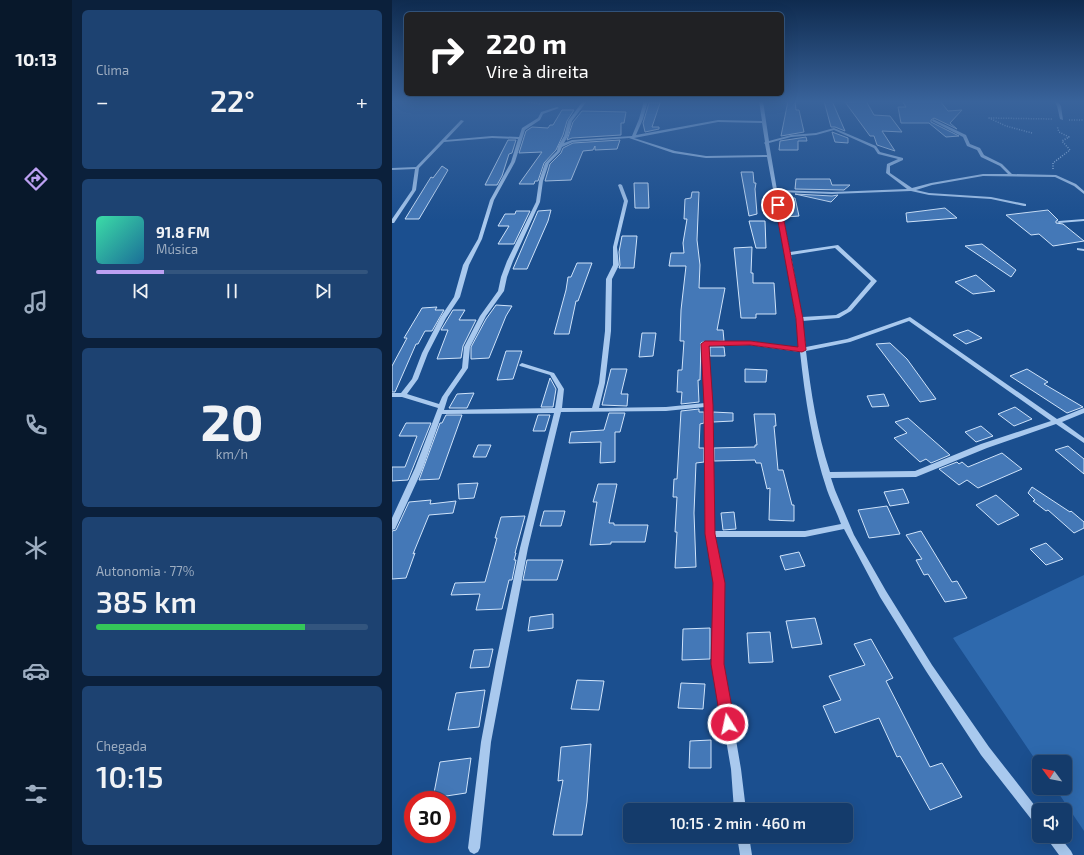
<!DOCTYPE html>
<html lang="pt">
<head>
<meta charset="utf-8">
<style>
	:root { --surface:#143b6b; --page:#1d4271; --text:#f1f3f6; --muted:#9dadc1; --line:#33557e; --accent:#bca0f2 }
	body { margin:0; font-family:"Exo 2",sans-serif; background:var(--page); color:var(--text); height:100vh; display:flex; flex-direction:column; font-size:15px; white-space:nowrap }
	* { box-sizing:border-box; margin:0 }
	p { font-size:13px; color:var(--muted) }
	.icon { flex:none; width:22px; height:22px; fill:none; stroke:currentColor; stroke-width:2; stroke-linecap:round; stroke-linejoin:round }
	.map { position:relative; flex:1; overflow:hidden }
	.drawer { display:flex; flex-direction:column; gap:10px; padding:10px; background:#0b203b; width:320px }
	.drawer>* { flex:none }
	.top-card { position:absolute; left:12px; top:12px; width:380px; height:84px; border-radius:6px; box-shadow:0 4px 16px #0002,0 0 0 1px var(--line); background:#202124; color:#fff; overflow:hidden }
	.needle { width:26px; rotate:302deg }
	.tools { position:absolute; left:640px; top:755px; display:grid; gap:8px }
	.tools a { display:grid; place-items:center; width:40px; height:40px; border-radius:6px; background:var(--surface); box-shadow:0 4px 16px #0002,0 0 0 1px var(--line); font-size:20px }
	.speed { position:absolute; left:12px; top:791px; display:flex; gap:8px; font-size:20px; font-weight:700; text-align:center }
	.speed>* { display:grid; place-content:center; width:52px; height:52px; border-radius:50%; background:var(--surface); box-shadow:0 4px 16px #0002,0 0 0 1px var(--line); line-height:1 }
	.speed .limit { border:6px solid #d22; background:#fff; color:#111 }
	.pin { position:absolute; display:grid; place-items:center; width:34px; height:34px; color:#fff; margin:-17px; border:2px solid #fff; border-radius:50%; box-shadow:0 1px 4px #0007 }
	.me { position:absolute; width:44px; margin:-22px; rotate:350deg; stroke-linejoin:round; filter:drop-shadow(0 0 3px #0008) }
	.turn { display:flex; align-items:center; gap:14px; height:84px; padding:0 16px; font-size:18px }
	.turn .icon { width:52px; height:52px; stroke-width:2.5 }
	.turn b { display:block; font-size:28px; line-height:34px }
	.big { font-size:30px; font-weight:600; line-height:1.1 }
	.drawer .widget { flex:1; display:flex; flex-direction:column; justify-content:center; gap:6px; min-width:0; padding:0 14px; border-radius:6px; background:var(--page) }
	.drawer .dial { align-items:center; gap:0 }
	.dial b { font-size:52px; line-height:1 }
	.song { display:flex; align-items:center; gap:12px }
	.cover { width:48px; height:48px; border-radius:6px; background:linear-gradient(135deg,hsl(160 70% 55%),hsl(200 70% 35%)) }
	.played { height:4px; border-radius:2px; background:linear-gradient(90deg,var(--accent) 25%,var(--line) 25%) }
	.keys { display:flex; justify-content:space-around; direction:ltr }
	.heat { display:flex; justify-content:space-between; align-items:center; font-size:22px; direction:ltr }
	.charge { height:6px; border-radius:3px; background:linear-gradient(90deg,#34c759 77%,var(--line) 0) }
	.trip { position:absolute; left:231px; top:803px; width:230px; height:40px; border-radius:6px; background:var(--surface); box-shadow:0 4px 16px #0002,0 0 0 1px var(--line); font-weight:600; line-height:40px; text-align:center }
	main { display:flex; flex:1; min-height:0 }
	.tabs { display:flex; flex-direction:column; width:72px; justify-content:space-around; align-items:center; background:#08182b; color:var(--muted) }
	.tabs .icon { width:28px; height:28px }
	.tabs .current { color:var(--accent) }
	.tabs b { font-size:18px; color:var(--text) }
	.map>svg:first-child { display:block }
	.green { fill:#2e69ad }
	.building { fill:#4478b7; stroke:#cfe3fa }
	.lines { fill:none; stroke-linecap:round; stroke-linejoin:round }
	.path { stroke:#a9c9ee; stroke-width:1.5; stroke-dasharray:1 1.5; stroke-linecap:butt }
	.minor { fill:#a9c9ee; fill-rule:evenodd }
	.route { fill:#e11d48; stroke:#92132f }
</style>
</head>
<body>
<main>
<nav class="tabs">
<b>10:13</b>
<svg class="icon current" aria-label="directions" viewBox="0 0 24 24"><path d="M12 3l9 9-9 9-9-9zM9 14v-3h6M13 9l2 2-2 2"/></svg>
<svg class="icon" aria-label="music" viewBox="0 0 24 24"><path d="M9 18V5l10-2v13"/><circle cx="6" cy="18" r="3"/><circle cx="16" cy="16" r="3"/></svg>
<svg class="icon" aria-label="phone" viewBox="0 0 24 24"><path d="M5 4h4l2 5-3 2q2 4 5 5l2-3 5 2v4C11 20 4 13 5 4z"/></svg>
<svg class="icon" aria-label="climate" viewBox="0 0 24 24"><path d="M12 3v18M4 7l16 10M4 17L20 7"/></svg>
<svg class="icon" aria-label="car" viewBox="0 0 24 24"><path d="M5 17H2v-5l4-1 3-4h7l3 4 3 1v5h-3M9 17h6M6 11h13"/><circle cx="7" cy="17" r="2"/><circle cx="17" cy="17" r="2"/></svg>
<svg class="icon" aria-label="filters" viewBox="0 0 24 24"><path d="M4 7h16M4 17h16"/><circle cx="9" cy="7" r="2"/><circle cx="15" cy="17" r="2"/></svg>
</nav>
<section class="drawer">
<div class="widget"><p>Clima</p>
<div class="heat"><a>−</a><b class="big">22°</b><a>+</a></div>
</div>
<div class="widget">
<div class="song"><i class="cover"></i><div><b>91.8 FM</b><p>Música</p></div></div>
<div class="played"></div>
<div class="keys"><svg class="icon" aria-label="previous" viewBox="0 0 24 24"><path d="M18 5L8 12l10 7zM5 5v14"/></svg><svg class="icon" aria-label="pause" viewBox="0 0 24 24"><path d="M8 5v14M16 5v14"/></svg><svg class="icon" aria-label="next" viewBox="0 0 24 24"><path d="M6 5l10 7-10 7zM19 5v14"/></svg></div>
</div>
<div class="widget dial"><b>20</b><p>km/h</p></div>
<div class="widget"><p>Autonomia · 77%</p><b class="big">385 km</b><div class="charge"></div></div>
<div class="widget"><p>Chegada</p><b class="big">10:15</b></div>
</section>
<div class="map">
<svg width="692" height="855" viewBox="0 0 692 855">
	<rect width="100%" height="100%" fill="#1b4f8f"/>
	<path class="green" d="M692 575V831L663 788H673V762H647V765L561 638Z"/>
	<path class="building" d="M396 101H403L404 110H407L412 132 389 136Z
		M432 101H440L453 131 443 127H439Z
		M474 101 482 115 498 116 510 132 490 131 503 151 485 145 482 136H478L453 102Z
		M510 101H548L556 111 570 110 558 123 565 129 542 118 539 120V122L567 136 554 137 537 123H509L506 107H514Z
		M257 103H268L260 127H267V129L253 132 251 123Z
		M170 110H182L175 121 171 135 164 150 152 163 146 181H143L142 184H127L150 152 127 153 134 131 140 127 156 128 158 125H161Z
		M190 111 234 112 232 123H229V135L180 138 175 140 181 122Z
		M440 132 456 138V143L443 142Z
		M414 137 415 141H406V150H387L388 141Z
		M116 140H124L120 153 117 154 110 176 105 185H93Z
		M228 140 225 149 203 150V146L201 150 191 151 179 180 153 181 158 164 169 153 171 148 181 143Z
		M50 166 56 170 27 219H13L39 177 41 178Z
		M349 172H361L362 183H364L363 189 365 214 357 216Z
		M404 179H438L440 185H458L452 190 403 189Z
		M242 183H256L257 208H243Z
		M300 192H307L305 240 308 265 307 288H333L325 330H331L332 341 311 342 309 343 308 380H306L307 402 289 404 290 392H285L286 370H290L292 341H288L289 310 294 266H277L279 253H292L291 243 295 219H292L293 199 299 198Z
		M403 194 440 196 446 195 439 202Z
		M393 198H403L407 216 393 217Z
		M553 208 565 218 515 222 514 213Z
		M159 210 156 221 135 269H121L146 211Z
		M656 210 666 220 664 221V223L671 224 692 241 661 246 647 234 639 235 614 215Z
		M124 211H138L122 244H106L117 226H106L113 214H123Z
		M357 221H373L374 248H364Z
		M230 236H245L242 268H227L228 265 227 252Z
		M590 244 624 270 619 277 573 246Z
		M360 247 359 273H361V283H382L384 314H364V318H349L342 248Z
		M185 263H200L186 301H184L177 334H162L174 290 176 277H179Z
		M584 275 603 291 581 294 563 282Z
		M104 305 120 306 114 316 97 358 79 359V347L94 319Z
		M45 307 43 310H52L40 331H33L26 344H24L3 392H0V366L15 338H12L30 308Z
		M61 310H73L67 320H84L71 346 69 358 45 359 56 330H49Z
		M576 330 590 338 574 344 561 335Z
		M250 333H264L261 356 247 357Z
		M498 343 515 359 544 399 528 402 484 344Z
		M318 347H332L333 356H318Z
		M114 351H130L121 379 105 380Z
		M219 369H235L229 394H236L235 406 210 405Z
		M353 369 375 370 374 382H353Z
		M635 369 656 382 652 384 691 407 675 413 618 376Z
		M158 378 164 389 161 407H149Z
		M82 393 75 408H57L65 394Z
		M492 394 497 406 480 407 475 396Z
		M623 407 640 419 622 426 606 414Z
		M307 409V412H312V423L308 424 307 448H312V462L304 463 302 513 304 567 283 568 285 532H283L285 497H281L282 479H285L289 411Z
		M321 412 341 413V421L321 422Z
		M217 413H233L228 432H223V462L208 463 209 442 177 443 179 432 212 430Z
		M362 414H383L384 426H382L386 470H391L400 505H402V521L377 520 378 488 375 489 369 463H364L363 460 322 461V448L363 447V445H365Z
		M54 415H70L47 479 27 480 48 423H50Z
		M146 415H158L153 431H141Z
		M516 418 558 455 539 463 534 459 528 462 502 438 515 433 503 422Z
		M14 423H39L16 480 0 481V467H13L25 436H7Z
		M589 426 601 436 584 442 573 432Z
		M86 445H99L94 457H81Z
		M676 446 692 459V474L663 450Z
		M610 453 630 469 586 488 575 480 567 485 547 469 565 462 567 464 570 462 576 467Z
		M86 483 82 498 67 499 66 484Z
		M206 484H225L217 523H222V525H256L253 542H219V544L198 545 205 502H201Z
		M640 487 678 512 679 511 692 522V528L682 533 656 510 654 511 641 501 643 500 636 493Z
		M511 489 517 503 498 506 492 492Z
		M604 495 627 515 606 525 584 505Z
		M39 500 38 504 64 501 61 513 37 515 21 554 23 553 14 578 0 579V531L4 530 17 502Z
		M495 506 508 534 477 538 466 510Z
		M152 511H173L169 526H148Z
		M342 512 344 529 331 530 329 513Z
		M133 516 123 553H124L122 560H124L120 580H117L110 609 84 610 88 594 59 595 63 583 93 582 105 538H103L109 517Z
		M529 531 560 582 565 581 575 598 553 602 536 574 532 575 524 560 530 559 514 535Z
		M654 543 671 559 654 565 638 549Z
		M407 552 413 566 393 570 388 556Z
		M135 560H171L165 580H131Z
		M161 614V628L136 631 138 617Z
		M423 618 430 644 400 648 394 621Z
		M318 628V659L290 660 291 629Z
		M378 632 381 662 357 663 355 633Z
		M479 639 501 678 494 681 538 767 550 763 570 797 538 810 508 756 505 757 487 718 443 733 431 706 449 700 437 676 473 665 462 644Z
		M101 649 97 667 78 668 82 650Z
		M185 680 212 681 207 710 179 709Z
		M289 683 313 684 311 709 286 708Z
		M93 690 87 727 56 730 64 693Z
		M319 740V768H297L298 741Z
		M199 744 195 802 190 835H161L171 780 166 781 169 747Z
		M79 758 74 793 41 798 48 762Z"/>
	<g class="lines">
		<path class="path" d="M132 101 149 104
			M677 120H692
			M640 133 614 126 597 118 661 119
			M661 169V163L678 150 670 141 677 137 667 132 665 126"/>
		<path class="minor" d="M191 101H195L180 121 176 136 172 143 180 140 240 136 247 119 252 101H256L251 119 244 135 326 120 370 121 367 101H371L377 141 399 135 424 133 442 128 484 146 488 152 511 158V160L498 166V173L520 188 539 183 591 174H616L608 166 589 157 585 150 575 146 571 137 540 121 541 119 574 135 578 144 588 148 592 155 610 164 620 174 664 175 684 184 692 191V194L682 186 663 177 591 176 540 185 524 190 537 193 599 197 634 204V206H632L599 199 537 195 519 191 440 194 386 192 398 252 446 245 485 281 459 311 447 318 410 321 414 347 455 339 518 317 665 419 692 408V413L670 422 692 438V443L664 424 595 448 524 477 439 478 443 490 462 535 494 591 540 665 597 747 647 811V826L643 824 589 755 534 671 488 597 452 529 413 537H323L331 583V664L349 769 354 810H342L339 769 321 664 323 583 314 534 313 407 274 411 169 412 136 548 114 662 99 742 88 848 86 852 82 854 78 852 76 848 89 742 104 662 128 548 162 413 50 414 31 468 4 527 3 529 0 530V518L23 468 46 408 10 397H0V393H9L20 379 30 353 48 318 62 297 71 265 86 239 98 200 119 162 126 139 100 138 52 142 27 168 24 190 2 223H0V219L20 190 23 169 0 170V168L24 167 69 120 72 121 54 140 100 136 127 137 130 128 146 118 149 112 165 107 167 108 151 114 148 120 133 130 123 162 102 200 90 239 77 265 68 297 54 318 36 353 26 379 15 394 47 404 50 397 70 368 72 347 88 316 106 291 109 277 115 261 144 202 147 181 153 163 165 151 166 146 172 136 176 121ZM326 122 370 123 373 142 372 143 373 144 375 155 314 156 283 151 242 138ZM442 130 482 148 486 154 506 159 495 164 494 173 515 189 440 192 385 190 377 143 399 137 424 135ZM237 138 281 153 314 158 375 157 393 254 404 319 407 348 358 341 311 343 310 344 313 403 274 407 207 408 213 383 219 331 220 279 227 265 225 247 236 201 230 185 228 184 226 185 232 201 221 247V265L214 279 213 331 207 383 200 408H170L172 389 162 373 130 363 127 365 128 366 158 375 166 389 163 408 52 410 56 397 76 368 78 347 94 316 112 291 115 277 121 261 148 202 151 181 157 163 168 152 170 147 181 142ZM443 248 479 281 455 309 444 315 410 317 399 255ZM517 321 659 421 589 444 523 471 438 472C425 432 419 393 414 351L458 342ZM358 345 408 352C413 398 420 445 435 490 439 501 445 513 449 524L413 531H322L319 405 316 346Z
			M662 101H666L669 106 671 120 668 119 665 106Z
			M692 219V221L667 223 665 222 667 221Z
			M685 248 692 249V251L685 250Z
			M345 836H357L360 855H348Z
			M654 836H667L679 851 681 855H667L656 840Z"/>
	</g>
	<linearGradient id="sky" x2="0" y2="1"><stop stop-color="#0f2b4f"/><stop offset="0.46" stop-color="#39639b"/><stop offset="1" stop-color="#39639b" stop-opacity="0"/></linearGradient>
	<rect width="692" height="221" fill="url(#sky)"/>
	<path class="route" d="M386 203 389 205 411 319 414 350 410 352 358 345 317 346 321 405 323 534 333 583 332 664 343 724 341 728 336 730 331 728 329 724 319 664 321 583 313 534 312 405 309 344 313 341H358L406 347 404 319 383 205Z"/>
</svg>
<div class="tools">
<a><svg class="needle" viewBox="-14 -14 28 28"><path d="M0-13l5 13h-10z" fill="#e53935"/><path d="M0 13l5-13h-10z" fill="#9dadc1"/></svg></a>
<a><svg class="icon" aria-label="sound" viewBox="0 0 24 24"><path d="M4 9h4l5-4v14l-5-4H4zM17 9q2 3 0 6"/></svg></a>
</div>
<div class="speed"><div class="limit">30</div></div>
<div class="pin" style="left:386px;top:205px;background:#d93025"><svg class="icon" aria-label="arrive" viewBox="0 0 24 24"><path d="M6 21V4h12l-3 4 3 4H6"/></svg></div>
<svg class="me" style="left:336px;top:724px" viewBox="-20 -20 40 40"><circle r="17" fill="#e11d48" stroke="#fff" stroke-width="3"/><path d="M0-11L8 9 0 5-8 9z" fill="#fff"/></svg>
<div class="trip">10:15 · 2 min · 460 m</div>
<div class="top-card">
<div class="turn"><svg class="icon" aria-label="right" viewBox="0 0 24 24"><path d="M7 20v-9h11M14 6l5 5-5 5"/></svg><div><b>220 m</b>Vire à direita</div></div>
</div>
</div>
</main>
</body>
</html>
